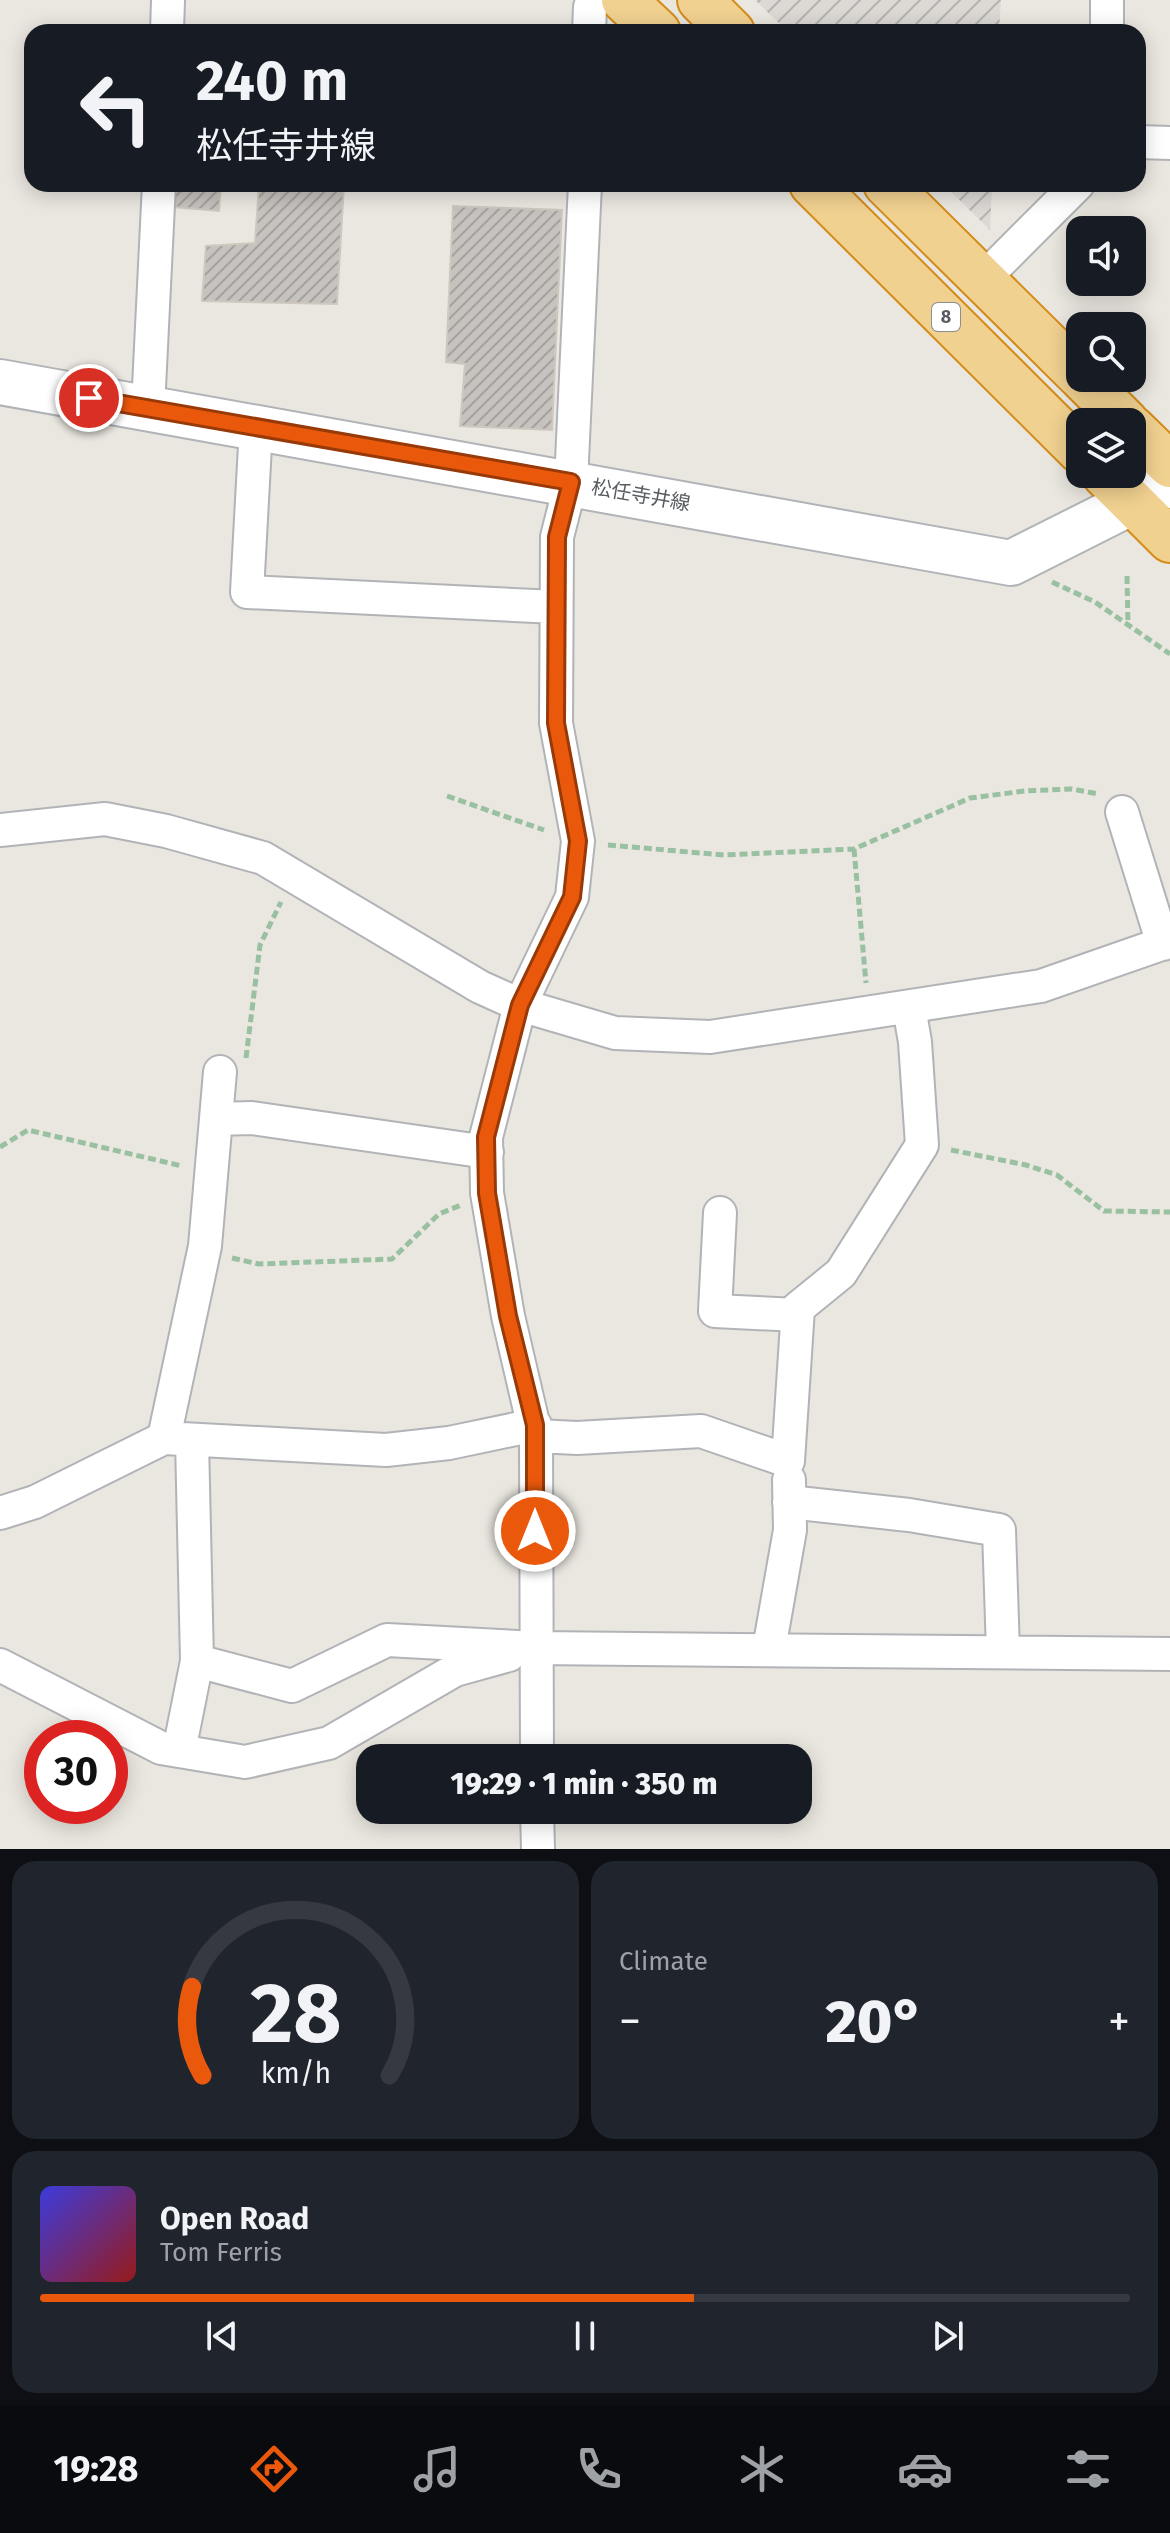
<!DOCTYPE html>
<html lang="en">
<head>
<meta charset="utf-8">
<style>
	:root { --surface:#171b24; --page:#20242c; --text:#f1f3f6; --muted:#9ea1a6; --line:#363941; --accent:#ea580c }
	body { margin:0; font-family:"Fira Sans","Noto Sans JP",sans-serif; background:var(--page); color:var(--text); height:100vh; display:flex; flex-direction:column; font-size:30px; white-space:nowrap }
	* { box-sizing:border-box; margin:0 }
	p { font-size:26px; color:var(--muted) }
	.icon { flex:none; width:44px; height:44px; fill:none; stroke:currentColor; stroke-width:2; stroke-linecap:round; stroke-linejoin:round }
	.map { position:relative; height:1849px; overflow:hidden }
	.sheet { display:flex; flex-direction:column; gap:12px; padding:12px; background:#0d0f14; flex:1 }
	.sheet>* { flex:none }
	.banner { position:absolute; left:24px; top:24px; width:1122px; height:168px; border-radius:24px; box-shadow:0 4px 20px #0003; background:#171b24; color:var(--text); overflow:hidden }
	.controls { position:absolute; left:1066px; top:216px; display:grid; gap:16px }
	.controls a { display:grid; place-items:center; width:80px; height:80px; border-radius:16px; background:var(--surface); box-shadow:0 4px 20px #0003; font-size:40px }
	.speed { position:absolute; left:24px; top:1720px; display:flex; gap:16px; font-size:40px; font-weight:700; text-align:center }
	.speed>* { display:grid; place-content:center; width:104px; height:104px; border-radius:50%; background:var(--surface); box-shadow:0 4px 20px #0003; line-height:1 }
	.speed .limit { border:12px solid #d22; background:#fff; color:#111 }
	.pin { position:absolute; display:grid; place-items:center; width:68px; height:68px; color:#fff; margin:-34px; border:4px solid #fff; border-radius:50%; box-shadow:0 2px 8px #0007 }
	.me { position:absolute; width:88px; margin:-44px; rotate:0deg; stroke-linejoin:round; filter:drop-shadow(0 0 6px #0008) }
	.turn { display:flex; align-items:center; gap:28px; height:168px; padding:0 40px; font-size:36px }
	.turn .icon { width:104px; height:104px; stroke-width:2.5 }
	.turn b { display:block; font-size:56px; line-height:68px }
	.big { font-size:60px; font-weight:800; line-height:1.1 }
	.sheet .tile { flex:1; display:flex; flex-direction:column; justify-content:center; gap:12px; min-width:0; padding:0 28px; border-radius:24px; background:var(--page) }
	.sheet .dial { align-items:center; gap:0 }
	.dial svg { height:208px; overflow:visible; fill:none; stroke:var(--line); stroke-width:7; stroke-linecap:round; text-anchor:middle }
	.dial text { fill:var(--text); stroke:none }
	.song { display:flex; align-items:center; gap:24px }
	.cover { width:96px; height:96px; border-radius:12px; background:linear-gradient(135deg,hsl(240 70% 55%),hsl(0 70% 35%)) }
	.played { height:8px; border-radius:4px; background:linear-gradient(90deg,var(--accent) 60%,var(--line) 60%) }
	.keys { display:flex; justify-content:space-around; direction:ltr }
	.heat { display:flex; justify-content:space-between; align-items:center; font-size:44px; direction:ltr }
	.sheet .tiles { flex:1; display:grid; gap:12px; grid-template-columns:1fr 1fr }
	.tile:last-child { grid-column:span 2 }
	.trip { position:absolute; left:356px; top:1744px; width:456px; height:80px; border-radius:24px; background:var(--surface); box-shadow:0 4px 20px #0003; font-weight:800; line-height:80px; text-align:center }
	.menu { display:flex; height:128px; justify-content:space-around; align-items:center; background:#090b0e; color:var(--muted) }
	.menu .icon { width:56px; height:56px }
	.menu .selected { color:var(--accent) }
	.menu b { font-size:36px; color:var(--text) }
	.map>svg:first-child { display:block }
	.industrial { fill:url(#industrial-furrows) }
	.building { fill:url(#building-hatch); stroke:#cec8bf; stroke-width:2 }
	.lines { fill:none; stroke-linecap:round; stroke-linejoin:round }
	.street-casing { stroke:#b1b3b7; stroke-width:36 }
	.secondary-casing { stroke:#b0b3b7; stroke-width:48 }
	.highway-casing { stroke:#d48b17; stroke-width:48 }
	.path { stroke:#99c0a1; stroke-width:5; stroke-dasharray:8 4; stroke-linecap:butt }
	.street { stroke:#fff; stroke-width:32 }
	.secondary { stroke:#fff; stroke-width:44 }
	.highway { stroke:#f1d190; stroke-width:44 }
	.route-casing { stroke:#983908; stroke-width:20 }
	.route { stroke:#ea580c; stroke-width:14 }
	.labels { text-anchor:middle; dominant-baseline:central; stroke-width:7; stroke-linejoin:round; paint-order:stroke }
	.shield { fill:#fff; stroke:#8b8d90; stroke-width:2 }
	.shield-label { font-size:18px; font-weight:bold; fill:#595c60 }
	.street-label { font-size:20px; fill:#595c60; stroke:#fff }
</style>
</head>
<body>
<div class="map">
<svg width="1170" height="1849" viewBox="0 0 1170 1849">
	<defs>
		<pattern id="industrial-furrows" width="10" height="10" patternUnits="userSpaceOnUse" patternTransform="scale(2)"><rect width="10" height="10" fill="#dcd9d5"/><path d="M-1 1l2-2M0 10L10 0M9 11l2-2" fill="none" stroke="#b5b3b0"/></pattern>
		<pattern id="building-hatch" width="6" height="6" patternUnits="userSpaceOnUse" patternTransform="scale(2)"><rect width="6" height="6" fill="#c6c2be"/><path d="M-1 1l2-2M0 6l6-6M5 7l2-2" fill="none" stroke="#a4a19e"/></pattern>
	</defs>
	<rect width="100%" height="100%" fill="#eae7e0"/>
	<path class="industrial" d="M755 0H1001L999 32H788Z
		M943 184H992L990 230Z"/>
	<path class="building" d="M175 184H221L219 211 174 207Z
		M259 184H344L337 304 202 301 206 246 255 243Z
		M453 206 562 210 552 430 460 426 465 364 446 362Z"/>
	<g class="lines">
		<g class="street-casing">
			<path id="street" d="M167 32 168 0
				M589 32 590 7
				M1107 32V0
				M1138 142 1170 143
				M982 280 1078 184
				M148 408 159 184
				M256 427 247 592 556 607
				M1122 812 1163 944
				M0 830 105 819 166 831 263 858 480 987 520 1005 615 1033 710 1037 1041 986 1170 941
				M216 1119 252 1118 487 1152
				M720 1213 715 1311 797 1315
				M536 1436 577 1438 701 1431 788 1461 798 1308 841 1273 922 1145 915 1042 909 1007
				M164 1438 205 1246 220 1072
				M789 1502 909 1515 999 1530 1003 1652
				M0 1513 35 1502 164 1438 386 1450 449 1443 535 1425
				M769 1649 790 1530 789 1480
				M197 1661 292 1686 387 1640 536 1648 1170 1654
				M0 1665 161 1748 245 1762 329 1743 455 1670 509 1655
				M179 1751 197 1661 192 1441
				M537 1758 536 1436 508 1316 487 1193 486 1137 520 1005 572 897 578 841 556 723 557 537 571 482 585 184
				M537 1810 538 1849"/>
		</g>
		<g class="secondary-casing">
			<path id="secondary" d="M0 382 1011 563 1170 483"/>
		</g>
		<g class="highway-casing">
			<path id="highway" d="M624 0 658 32
				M700 0 732 32
				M812 184 1080 451
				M886 184 1080 376
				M1082 378 1126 422
				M1132 428 1170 465
				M1104 474 1170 540"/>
		</g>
		<path class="path" d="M1127 576 1128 625
			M1052 582 1095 602 1170 654
			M447 796 544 830
			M608 845 724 855 854 849 970 798 1025 791 1072 789 1098 794
			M854 849 866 983
			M246 1058 260 945 281 902
			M0 1147 28 1130 182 1166
			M951 1150 1026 1165 1057 1175 1104 1211 1170 1212
			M232 1258 259 1264 392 1259 439 1214 461 1205"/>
		<use href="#street" class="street"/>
		<use href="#secondary" class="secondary"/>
		<use href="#highway" class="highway"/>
	</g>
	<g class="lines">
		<g class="route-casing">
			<path id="route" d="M89 398 571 482 557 537 556 723 578 841 572 897 520 1005 486 1137 487 1193 508 1316 535 1425V1531"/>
		</g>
		<use href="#route" class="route"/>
	</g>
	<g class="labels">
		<rect class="shield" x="932" y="303" width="28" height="28" rx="6"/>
		<g class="shield-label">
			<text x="946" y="317">8</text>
		</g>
		<g class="street-label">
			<text transform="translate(641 495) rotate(10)">松任寺井線</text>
		</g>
	</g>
</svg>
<div class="controls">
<a><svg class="icon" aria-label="sound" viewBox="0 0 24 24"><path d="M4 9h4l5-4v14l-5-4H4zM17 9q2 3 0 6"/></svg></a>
<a><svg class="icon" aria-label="search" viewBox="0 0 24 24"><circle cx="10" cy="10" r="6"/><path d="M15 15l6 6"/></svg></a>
<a><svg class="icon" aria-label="layers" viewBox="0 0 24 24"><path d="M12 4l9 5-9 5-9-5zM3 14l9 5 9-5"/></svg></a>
</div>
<div class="speed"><div class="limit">30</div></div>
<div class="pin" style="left:89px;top:398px;background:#d93025"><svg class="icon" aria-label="arrive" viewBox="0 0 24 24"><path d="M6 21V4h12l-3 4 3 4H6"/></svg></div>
<svg class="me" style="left:535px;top:1531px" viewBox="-20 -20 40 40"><circle r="17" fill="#ea580c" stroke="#fff" stroke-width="3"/><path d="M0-11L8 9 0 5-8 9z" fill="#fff"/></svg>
<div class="trip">19:29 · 1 min · 350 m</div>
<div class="banner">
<div class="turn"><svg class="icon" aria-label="left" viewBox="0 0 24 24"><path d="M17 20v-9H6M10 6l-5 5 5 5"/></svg><div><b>240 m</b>松任寺井線</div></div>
</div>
</div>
<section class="sheet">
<div class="tiles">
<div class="tile dial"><svg viewBox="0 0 100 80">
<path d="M14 69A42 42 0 1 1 86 69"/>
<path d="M14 69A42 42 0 0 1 10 35" stroke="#ea580c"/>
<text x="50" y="56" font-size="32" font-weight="700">28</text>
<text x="50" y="72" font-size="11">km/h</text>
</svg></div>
<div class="tile"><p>Climate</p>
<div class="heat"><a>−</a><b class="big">20°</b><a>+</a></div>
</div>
<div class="tile">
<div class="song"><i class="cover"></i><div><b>Open Road</b><p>Tom Ferris</p></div></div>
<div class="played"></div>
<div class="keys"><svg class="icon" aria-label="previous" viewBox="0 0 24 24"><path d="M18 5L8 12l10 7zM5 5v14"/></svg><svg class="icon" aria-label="pause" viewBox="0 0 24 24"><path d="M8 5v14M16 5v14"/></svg><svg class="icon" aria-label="next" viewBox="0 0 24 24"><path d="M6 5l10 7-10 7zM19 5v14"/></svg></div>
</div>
</div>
</section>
<nav class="menu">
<b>19:28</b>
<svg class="icon selected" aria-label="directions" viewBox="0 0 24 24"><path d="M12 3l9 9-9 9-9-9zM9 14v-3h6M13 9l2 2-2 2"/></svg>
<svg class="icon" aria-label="music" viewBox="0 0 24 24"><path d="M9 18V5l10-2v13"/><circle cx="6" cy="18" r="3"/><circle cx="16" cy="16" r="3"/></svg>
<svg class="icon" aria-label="phone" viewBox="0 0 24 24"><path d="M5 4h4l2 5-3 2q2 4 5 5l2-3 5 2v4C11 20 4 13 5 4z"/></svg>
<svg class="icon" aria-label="climate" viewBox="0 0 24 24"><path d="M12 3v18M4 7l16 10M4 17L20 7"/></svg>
<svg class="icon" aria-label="car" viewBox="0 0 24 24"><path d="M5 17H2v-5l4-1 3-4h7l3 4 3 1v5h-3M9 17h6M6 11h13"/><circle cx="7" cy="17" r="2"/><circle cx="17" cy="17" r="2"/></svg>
<svg class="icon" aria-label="filters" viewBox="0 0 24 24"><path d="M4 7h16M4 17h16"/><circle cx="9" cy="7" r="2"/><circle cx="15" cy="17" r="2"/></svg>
</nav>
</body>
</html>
